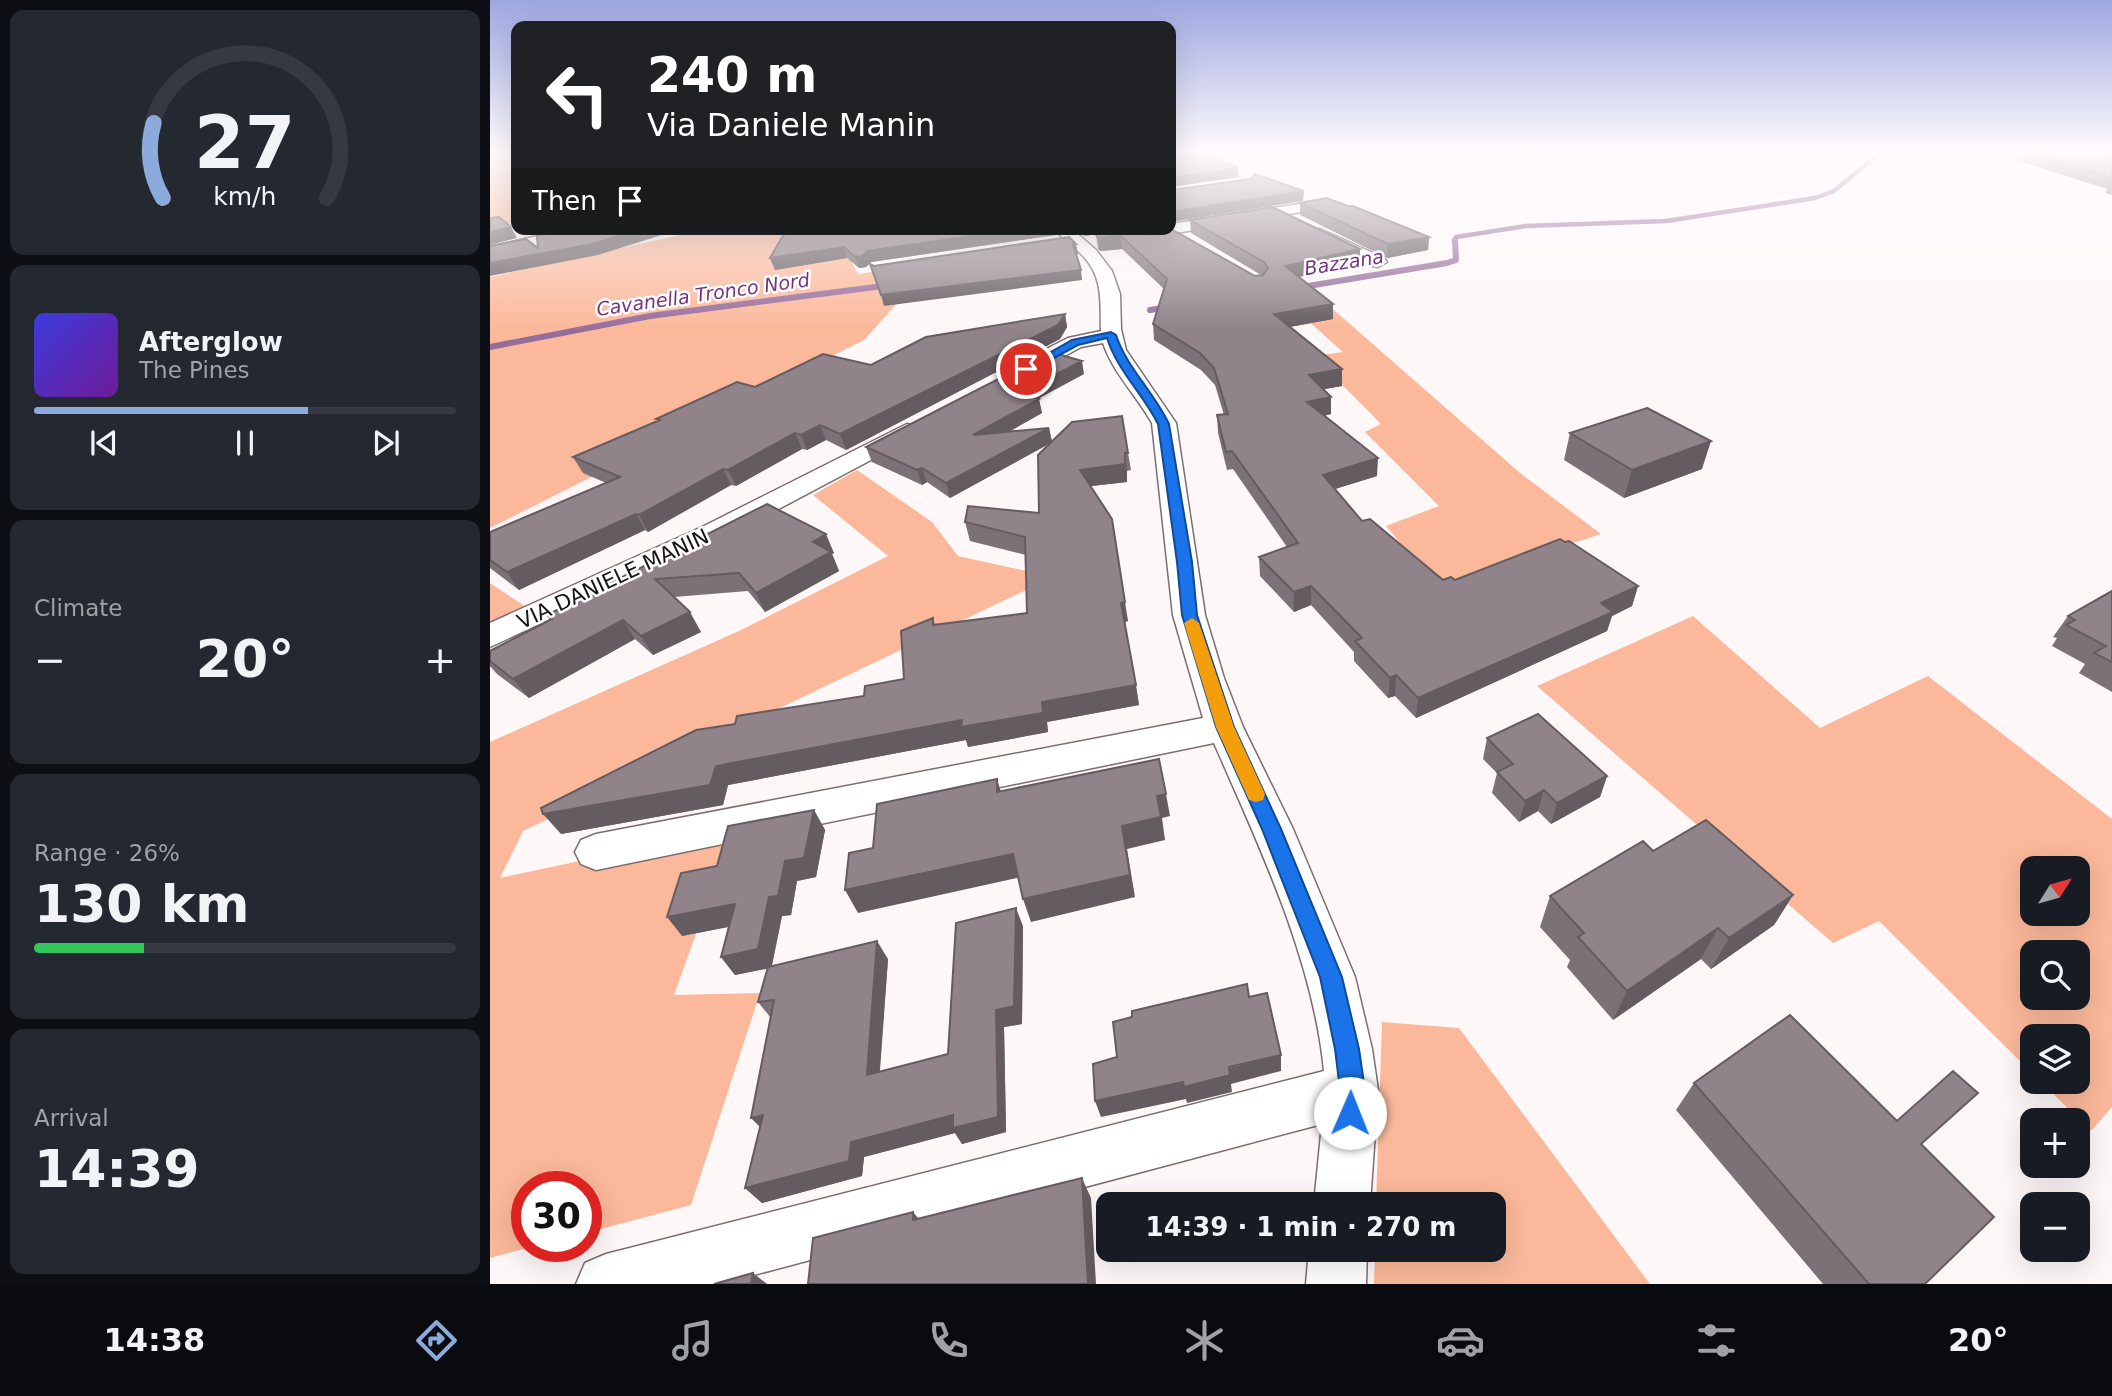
<!DOCTYPE html>
<html lang="en">
<head>
<meta charset="utf-8">
<style>
	:root { --surface:#171b24; --page:#242831; --text:#f1f3f6; --muted:#9ea1a6; --line:#363941; --accent:#8daadc }
	body { margin:0; font-family:"DejaVu Sans",sans-serif; background:var(--page); color:var(--text); height:100vh; display:flex; flex-direction:column; font-size:26px; white-space:nowrap }
	* { box-sizing:border-box; margin:0 }
	p { font-size:23px; color:var(--muted) }
	.icon { flex:none; width:38px; height:38px; fill:none; stroke:currentColor; stroke-width:2; stroke-linecap:round; stroke-linejoin:round }
	.map { position:relative; flex:1; overflow:hidden }
	.details { display:flex; flex-direction:column; gap:10px; padding:10px; background:#0d0f14; width:490px }
	.details>* { flex:none }
	.guide { position:absolute; left:21px; top:21px; width:665px; height:214px; border-radius:14px; box-shadow:0 7px 28px #0002; background:#202124; color:#fff; overflow:hidden }
	.needle { width:46px; rotate:53deg }
	.buttons { position:absolute; left:1530px; top:856px; display:grid; gap:14px }
	.buttons a { display:grid; place-items:center; width:70px; height:70px; border-radius:14px; background:var(--surface); box-shadow:0 7px 28px #0002; font-size:35px }
	.speed { position:absolute; left:21px; top:1171px; display:flex; gap:14px; font-size:35px; font-weight:700; text-align:center }
	.speed>* { display:grid; place-content:center; width:91px; height:91px; border-radius:50%; background:var(--surface); box-shadow:0 7px 28px #0002; line-height:1 }
	.speed .limit { border:10px solid #d22; background:#fff; color:#111 }
	.pin { position:absolute; display:grid; place-items:center; width:60px; height:60px; color:#fff; margin:-30px; border:4px solid #fff; border-radius:50%; box-shadow:0 2px 7px #0007 }
	.me { position:absolute; width:77px; margin:-38px; rotate:1deg; stroke-linejoin:round; filter:drop-shadow(0 0 5px #0008) }
	.turn { display:flex; align-items:center; gap:24px; height:147px; padding:0 21px; font-size:32px }
	.turn .icon { width:91px; height:91px; stroke-width:2.5 }
	.turn b { display:block; font-size:49px; line-height:60px }
	.then { display:flex; align-items:center; height:66px; padding:0 21px; background:#0003; gap:14px; font-size:26px }
	.big { font-size:52px; font-weight:600; line-height:1.1 }
	.details .tile { flex:1; display:flex; flex-direction:column; justify-content:center; gap:10px; min-width:0; padding:0 24px; border-radius:14px; background:var(--page) }
	.details .dial { align-items:center; gap:0 }
	.dial svg { height:182px; overflow:visible; fill:none; stroke:var(--line); stroke-width:7; stroke-linecap:round; text-anchor:middle }
	.dial text { fill:var(--text); stroke:none }
	.song { display:flex; align-items:center; gap:21px }
	.cover { width:84px; height:84px; border-radius:10px; background:linear-gradient(135deg,hsl(240 70% 55%),hsl(280 70% 35%)) }
	.played { height:7px; border-radius:4px; background:linear-gradient(90deg,var(--accent) 65%,var(--line) 65%) }
	.keys { display:flex; justify-content:space-around; direction:ltr }
	.heat { display:flex; justify-content:space-between; align-items:center; font-size:38px; direction:ltr }
	.charge { height:10px; border-radius:5px; background:linear-gradient(90deg,#34c759 26%,var(--line) 0) }
	.trip { position:absolute; left:606px; top:1192px; width:410px; height:70px; border-radius:14px; background:var(--surface); box-shadow:0 7px 28px #0002; font-weight:600; line-height:70px; text-align:center }
	.tabs { display:flex; height:112px; justify-content:space-around; align-items:center; background:#090b0e; color:var(--muted) }
	.tabs .icon { width:49px; height:49px }
	.tabs .active { color:var(--accent) }
	.tabs b { font-size:32px; color:var(--text) }
	main { display:flex; flex:1; min-height:0 }
	.map>svg:first-child { display:block }
	.green { fill:#fbb89a; fill-rule:evenodd }
	.lines { fill:none; stroke-linecap:round; stroke-linejoin:round }
	.stream-far1 { stroke:#966d9a; stroke-width:4.5 }
	.stream { stroke:#966d9a; stroke-width:6 }
	.street-casing { stroke:#7c6d70; stroke-width:3 }
	.street { fill:#fff; fill-rule:evenodd }
	.wall { fill:#7c7177 }
	.shaded-wall { fill:#655c61 }
	.building { fill:#90838a; stroke:#655c61; stroke-width:2 }
	.route { fill:#1a73e8; stroke:#114b97; stroke-width:2 }
	.slow { fill:#f59e0b }
	.labels { text-anchor:middle; dominant-baseline:central; stroke-width:5; stroke-linejoin:round; paint-order:stroke }
	.far-water-label { font-size:19px; font-style:italic; fill:#76347f; stroke:#fff }
	.street-label { font-size:21px; fill:#181314; stroke:#fff }
</style>
</head>
<body>
<main>
<section class="details">
<div class="tile dial"><svg viewBox="0 0 100 80">
<path d="M14 69A42 42 0 1 1 86 69"/>
<path d="M14 69A42 42 0 0 1 10 36" stroke="#8daadc"/>
<text x="50" y="56" font-size="32" font-weight="700">27</text>
<text x="50" y="72" font-size="11">km/h</text>
</svg></div>
<div class="tile">
<div class="song"><i class="cover"></i><div><b>Afterglow</b><p>The Pines</p></div></div>
<div class="played"></div>
<div class="keys"><svg class="icon" aria-label="previous" viewBox="0 0 24 24"><path d="M18 5L8 12l10 7zM5 5v14"/></svg><svg class="icon" aria-label="pause" viewBox="0 0 24 24"><path d="M8 5v14M16 5v14"/></svg><svg class="icon" aria-label="next" viewBox="0 0 24 24"><path d="M6 5l10 7-10 7zM19 5v14"/></svg></div>
</div>
<div class="tile"><p>Climate</p>
<div class="heat"><a>−</a><b class="big">20°</b><a>+</a></div>
</div>
<div class="tile"><p>Range · 26%</p><b class="big">130 km</b><div class="charge"></div></div>
<div class="tile"><p>Arrival</p><b class="big">14:39</b></div>
</section>
<div class="map">
<svg width="1622" height="1284" viewBox="0 0 1622 1284">
	<rect width="100%" height="100%" fill="#fef7f8"/>
	<path class="green" d="M0 152H26V222L0 228Z
		M217 229H346L368 274 416 267 424 285 374 340 0 528V277Z
		M820 289 1030 473 1111 534 947 587 896 526 949 506 875 432 891 424 824 356 853 352 788 294Z
		M367 470 442 522 468 556 563 577 33 831 10 878 244 828 184 995 270 993 201 1205 96 1233V1186H37V1246H44L0 1258V742L249 631 398 556 323 495Z
		M0 583 36 607 0 621Z
		M1203 616 1330 728 1438 676 1622 819V1107L1601 1131 1551 1082H1587V1036H1542V1073L1389 921 1343 943 1047 686ZM1542 868H1587V914H1542ZM1542 952H1587V998H1542Z
		M892 1022 969 1028 1160 1284H884L885 1250H1003V1204H886Z"/>
	<g class="lines">
		<path class="stream-far1" d="M964 241 966 237 1036 226 1176 221 1325 198 1344 191 1391 152"/>
		<path class="stream" d="M806 288 957 263 966 260 965 240
			M660 310 679 307
			M0 347 160 316 401 285"/>
		<g class="street-casing">
			<path id="street" d="M736 155 741 156V162L681 165V157Z
				M835 200 842 204 840 207 639 241 631 236 633 233 651 229H681V224Z
				M78 229H108L106 232 0 257V247Z
				M564 229H582L606 250 622 271 630 294 631 329 636 350 686 423 715 615 734 678 753 727 803 829 865 977 882 1049 888 1090 880 1204H824L832 1124 230 1284H86L95 1263 116 1254 834 1071C823 958 769 846 724 743L106 870 91 864 85 852 91 840 106 834 713 718 683 615 662 423C647 396 623 373 613 343L591 347 535 378H519L516 373 519 368 578 338 611 331C610 303 614 278 593 256 584 246 573 239 564 229Z
				M830 229 894 258 897 262 888 267 882 266 824 237 822 234 824 231Z
				M417 424 426 426 429 431 426 436 234 538 0 647V623L214 526Z
				M819 1250H877L876 1284H816Z"/>
		</g>
		<use href="#street" class="street"/>
	</g>
	<path class="wall" d="M1529 152H1622V195L1615 193 1617 189 1526 160Z
		M810 203 939 237 938 250 897 258 810 215Z
		M700 220 870 263 809 277 843 319 799 327 852 386 833 389 841 414 834 416 887 476 845 489 872 521 953 580 1148 586 1142 606 1122 616 1117 631 926 718 905 696 898 698 864 661V652L821 605 804 612 770 576 769 557 797 547 743 469 737 470 728 433 727 415H734L725 385 711 370 664 340 663 324 674 289 632 249 610 251 608 249 606 235 643 229 765 276 771 275 701 233Z
		M297 229 566 235 381 262 376 267 369 268 357 258 285 270 280 258Z
		M586 229H635L595 236Z
		M575 314 577 327 570 339 356 450 336 440 317 450 312 449 246 486 241 485 158 532 155 530 29 590 0 568V532L116 483 93 473 83 457 167 421 166 419 265 387 381 365Z
		M594 374 548 398 552 413 518 432 559 428 562 442 638 453 641 470 637 471V482L601 486 638 621 635 622 649 705 557 722 558 732 478 747 476 740 238 785 233 805 71 834 245 724 374 696 414 679 443 618 445 625 537 613 536 555 480 541 475 522 549 513 561 443 460 498 437 482 432 485 382 462 376 447Z
		M1080 433 1212 469 1134 498 1074 460Z
		M277 504 344 553 342 554 349 571 275 612 258 591 184 597 211 632 163 655 145 639 39 698 7 674 0 666V651L60 620 57 615Z
		M1622 591V692L1589 673 1595 664 1562 646 1567 638 1563 637 1578 616Z
		M997 738 1117 776 1110 797 1061 824 1048 811 1029 822 1002 793 1007 773 993 759Z
		M324 810 335 830 326 877 307 881 301 915 292 916 282 966 398 959 390 1071 458 1054 533 926 532 1024 514 1027 516 1132 472 1144 465 1133 374 1157 372 1176 272 1203 255 1188 270 1127 281 1018 268 1002 278 968 245 975 231 957 238 927 192 936 227 866Z
		M1163 851 1303 895 1284 925 1221 969 1211 959 1123 1020 1077 967 1080 960 1050 927 1060 896Z
		M1204 1083 1431 1144 1435 1284H1333L1186 1110Z"/>
	<path class="shaded-wall" d="M681 152H734L681 155Z
		M748 168 749 177 681 187V178Z
		M814 191 813 201 681 222V212Z
		M21 227 27 238 0 245V232Z
		M51 229H65L52 232Z
		M151 229H191L108 255 0 276V263Z
		M530 229H565L566 235 381 262 376 267 369 268 365 257 377 251Z
		M594 229H635L595 236Z
		M630 235 632 249 610 251 608 238Z
		M939 237 938 250 897 258 898 244Z
		M583 244H586L588 254 585 255Z
		M354 247 357 258 285 270 280 258Z
		M870 249V263L795 280V266Z
		M591 270 592 280 394 306 391 295Z
		M843 304V319L784 330V314Z
		M575 314 577 327 570 339 356 450 350 434Z
		M592 361 594 374 533 407 530 393Z
		M852 369V386L819 392V375Z
		M841 397V414L817 419V402Z
		M549 399 552 413 487 450 483 435Z
		M330 425 336 440 317 450 311 435Z
		M559 428 562 442 460 498 456 483Z
		M305 433 312 449 246 486 238 470Z
		M1221 441 1212 469 1134 498 1142 470Z
		M635 453 637 471V482L593 487 590 470Z
		M888 458 887 476 832 493 833 475Z
		M432 468 437 482 432 485 427 470Z
		M233 469 241 485 158 532 149 515Z
		M146 514 155 530 29 590 17 572Z
		M622 519 638 621 634 622 631 603Z
		M336 534 344 553 342 554 349 571 275 612 266 593 323 542Z
		M821 586V605L804 612V592Z
		M1148 586 1142 606 1122 616 1117 631 926 718 928 698 1111 603Z
		M200 612 211 632 163 655 151 636Z
		M133 620 145 639 39 698 23 679Z
		M906 675 905 696 898 698 900 678Z
		M646 685 649 705 557 722 558 732 478 747 476 740 238 785 233 805 71 834 53 814 226 766 552 702Z
		M1117 776 1110 797 1061 824 1067 803Z
		M507 779 514 802 507 792Z
		M1054 790 1048 811 1029 822 1035 801Z
		M676 794 680 816 672 818 675 840 637 849 645 897 541 922 533 899 667 796Z
		M324 810 335 830 326 877 307 881 301 915 292 916 281 968 245 975 231 957 279 897 295 861Z
		M523 854 531 877 368 913 355 890Z
		M1303 895 1284 925 1221 969 1239 938Z
		M245 904 258 923 192 936 177 917Z
		M526 908 533 926 532 1024 514 1027 516 1132 472 1144 465 1133 374 1157 372 1176 272 1203 255 1188 361 1142 506 1010Z
		M1228 928 1211 959 1123 1020 1137 991Z
		M387 941 398 959 388 1091 377 1075Z
		M791 1055V1071L741 1084 742 1092 697 1103 696 1099 611 1117 605 1101Z
		M273 1115 277 1134 261 1118Z
		M592 1178 601 1198 606 1284H598Z
		M423 1212 439 1231 423 1220Z
		M263 1273 277 1284H261Z"/>
	<path class="building" d="M1535 152H1622V178Z
		M732 156 729 161 748 168 681 178V158Z
		M765 174 814 191 681 212V190L761 179Z
		M836 198 858 206H863L939 237 898 244 810 203Z
		M782 207 870 249 795 266 843 304 784 314 852 369 819 375 841 397 817 402 888 458 833 475 872 521 880 519 953 580 961 577 965 580 1070 539 1075 542 1079 541 1148 586 1111 603 1123 612 928 698 906 675 900 678 865 641 872 638 821 586 804 592 769 557 808 543 742 451 736 452 727 415 738 414 724 368 710 353 663 324 677 279 630 235 608 238 606 235 643 229H681L765 276 773 275 778 268 774 262 700 220Z
		M9 217 21 227 0 232V218Z
		M77 229H151L102 244 0 263V246L36 239 48 248 47 236Z
		M297 229H530L377 251 372 256 365 257 354 247 280 258Z
		M579 237 586 244H583L591 270 391 295 380 264 384 266Z
		M575 314 568 325 350 434 330 425 311 435 305 433 238 470 233 469 149 515 146 514 17 572 0 560V532L130 477 83 457 170 420 166 419 247 382 265 387 333 354 381 365 436 337Z
		M561 352 592 361 530 393 549 399 483 435 559 428 456 483 432 468 427 470 376 447Z
		M1157 408 1221 441 1142 470 1080 433Z
		M632 416 638 453H635V464L590 470 622 519 635 602 631 603 646 685 552 702 553 713 471 727 472 720 226 766 220 785 53 814 51 808 206 730 245 724 247 716 374 696 375 686 414 679 411 631 443 618V625L537 613 535 537 475 522 478 506 549 513 548 455 582 422Z
		M277 504 336 534 323 542 341 552 266 593 249 573 165 579 200 612 151 636 133 620 23 679 0 661V651L62 619 57 615Z
		M1622 591V662L1604 653 1616 646 1576 625 1585 620 1578 616Z
		M1048 714 1117 776 1067 803 1054 790 1035 801 1007 772 1023 764 997 738Z
		M669 759 676 794 667 796 671 817 632 826 640 875 533 899 523 854 355 890 359 853 383 848 387 804 507 779V792Z
		M324 810 314 858 295 861 288 896 279 897 268 949 231 957 245 904 177 917 191 873 227 866 238 826Z
		M1216 820 1303 895 1239 938 1228 928 1137 991 1088 937 1094 933 1060 896 1153 841 1163 851Z
		M526 908 524 1006 506 1010 508 1117 463 1128V1115L361 1142 359 1161 255 1188 273 1115 261 1118 284 1000 268 1002 278 967 387 941 377 1075 458 1054 466 923Z
		M757 984 759 997 777 993 791 1055 739 1067 740 1075 694 1087 693 1082 605 1101 603 1064 627 1057 623 1022 642 1017V1011Z
		M1300 1015 1407 1121 1463 1071 1488 1093 1431 1144 1504 1217 1435 1284H1379L1204 1083Z
		M592 1178 598 1284H318L323 1238 423 1212V1220Z
		M263 1273 261 1284H224Z"/>
	<linearGradient id="sky" x2="0" y2="1"><stop stop-color="#9da7e0"/><stop offset="0.46" stop-color="#fffbfc"/><stop offset="1" stop-color="#fffbfc" stop-opacity="0"/></linearGradient>
	<rect width="1622" height="331" fill="url(#sky)"/>
	<path class="route" d="M621 332 626 335C637 368 664 392 679 424L702 562 707 615 744 727 791 829 852 977 869 1049 875 1090 873 1113 869 1122 860 1126 851 1122 847 1113 850 1090 845 1049 830 977 772 829 726 727 692 615 687 562 668 424C653 394 627 370 617 338L588 345 540 371 531 369 582 340Z"/>
	<path class="slow" d="M702 618 709 623 744 727 775 794 773 800 766 802 759 800 726 727 694 623Z"/>
	<g class="labels">
		<g class="far-water-label">
			<text transform="translate(854 262) rotate(-9)">Bazzana</text>
			<text transform="translate(213 294) rotate(-8)">Cavanella Tronco Nord</text>
		</g>
		<g class="street-label">
			<text transform="translate(123 579) rotate(-25)">VIA DANIELE MANIN</text>
		</g>
	</g>
</svg>
<div class="buttons">
<a><svg class="needle" viewBox="-14 -14 28 28"><path d="M0-13l5 13h-10z" fill="#e53935"/><path d="M0 13l5-13h-10z" fill="#9ea1a6"/></svg></a>
<a><svg class="icon" aria-label="search" viewBox="0 0 24 24"><circle cx="10" cy="10" r="6"/><path d="M15 15l6 6"/></svg></a>
<a><svg class="icon" aria-label="layers" viewBox="0 0 24 24"><path d="M12 4l9 5-9 5-9-5zM3 14l9 5 9-5"/></svg></a>
<a>+</a>
<a>−</a>
</div>
<div class="speed"><div class="limit">30</div></div>
<div class="pin" style="left:536px;top:369px;background:#d93025"><svg class="icon" aria-label="arrive" viewBox="0 0 24 24"><path d="M6 21V4h12l-3 4 3 4H6"/></svg></div>
<svg class="me" style="left:860px;top:1113px" viewBox="-20 -20 40 40"><circle r="19" fill="#fff"/><path d="M0-13L10 11 0 6-10 11z" fill="#1a73e8"/></svg>
<div class="trip">14:39 · 1 min · 270 m</div>
<div class="guide">
<div class="turn"><svg class="icon" aria-label="left" viewBox="0 0 24 24"><path d="M17 20v-9H6M10 6l-5 5 5 5"/></svg><div><b>240 m</b>Via Daniele Manin</div></div>
<div class="then">Then<svg class="icon" aria-label="arrive" viewBox="0 0 24 24"><path d="M6 21V4h12l-3 4 3 4H6"/></svg></div>
</div>
</div>
</main>
<nav class="tabs">
<b>14:38</b>
<svg class="icon active" aria-label="directions" viewBox="0 0 24 24"><path d="M12 3l9 9-9 9-9-9zM9 14v-3h6M13 9l2 2-2 2"/></svg>
<svg class="icon" aria-label="music" viewBox="0 0 24 24"><path d="M9 18V5l10-2v13"/><circle cx="6" cy="18" r="3"/><circle cx="16" cy="16" r="3"/></svg>
<svg class="icon" aria-label="phone" viewBox="0 0 24 24"><path d="M5 4h4l2 5-3 2q2 4 5 5l2-3 5 2v4C11 20 4 13 5 4z"/></svg>
<svg class="icon" aria-label="climate" viewBox="0 0 24 24"><path d="M12 3v18M4 7l16 10M4 17L20 7"/></svg>
<svg class="icon" aria-label="car" viewBox="0 0 24 24"><path d="M5 17H2v-5l4-1 3-4h7l3 4 3 1v5h-3M9 17h6M6 11h13"/><circle cx="7" cy="17" r="2"/><circle cx="17" cy="17" r="2"/></svg>
<svg class="icon" aria-label="filters" viewBox="0 0 24 24"><path d="M4 7h16M4 17h16"/><circle cx="9" cy="7" r="2"/><circle cx="15" cy="17" r="2"/></svg>
<b>20°</b>
</nav>
</body>
</html>
